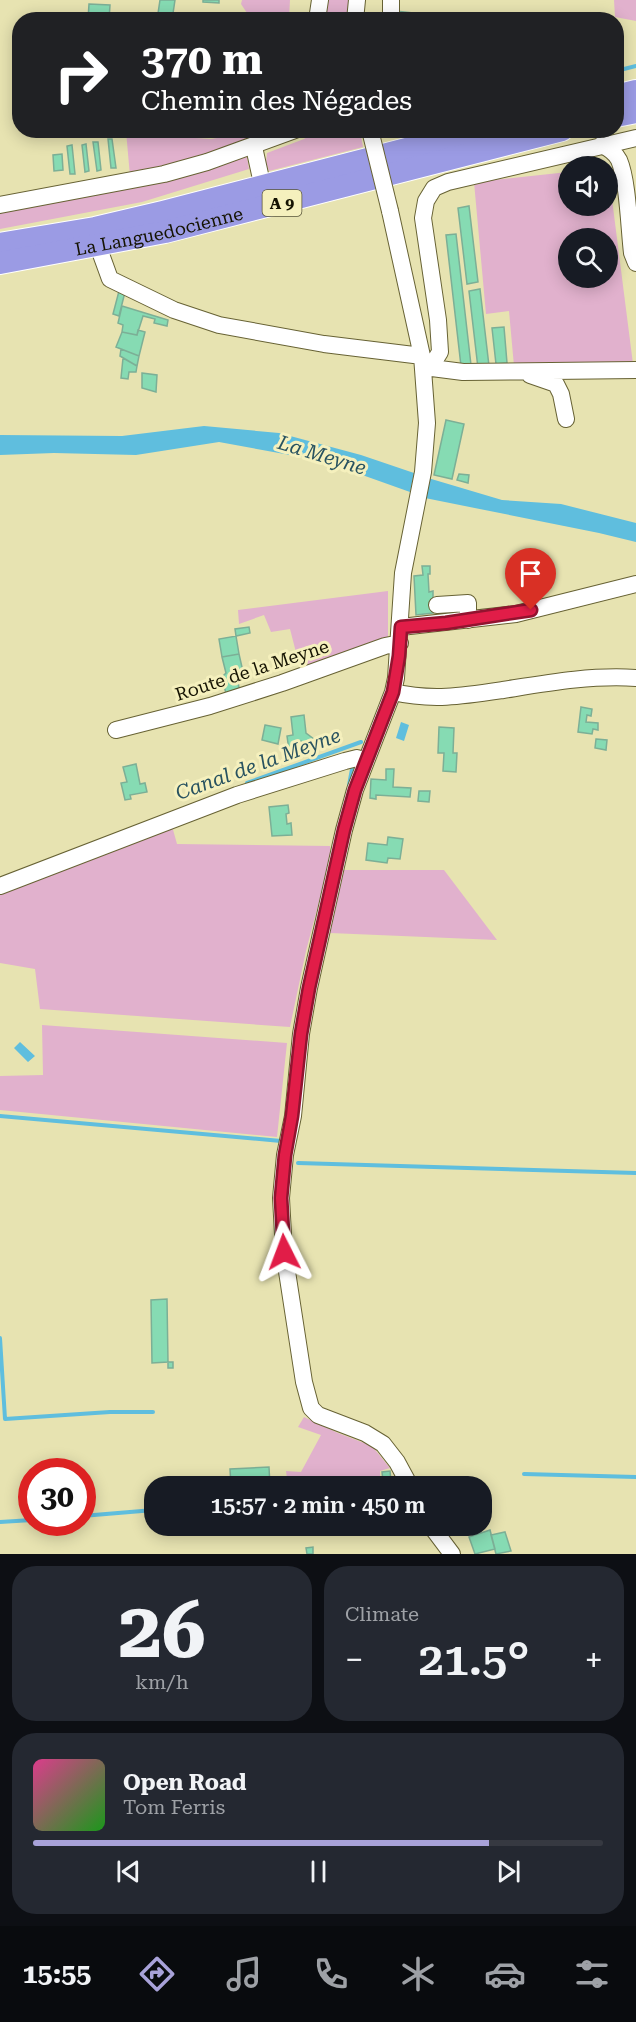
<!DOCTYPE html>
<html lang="en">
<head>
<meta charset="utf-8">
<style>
	:root { --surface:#171b24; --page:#242831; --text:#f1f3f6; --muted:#9ea1a6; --line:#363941; --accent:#a8a2d9 }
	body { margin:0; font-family:"Roboto Serif",serif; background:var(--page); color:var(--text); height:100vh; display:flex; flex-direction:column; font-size:22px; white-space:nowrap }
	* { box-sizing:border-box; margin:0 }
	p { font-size:20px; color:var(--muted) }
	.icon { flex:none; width:33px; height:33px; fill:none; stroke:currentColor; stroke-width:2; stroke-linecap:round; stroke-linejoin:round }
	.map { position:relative; height:1554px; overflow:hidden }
	.panel { display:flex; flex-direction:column; gap:12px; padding:12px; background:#0d0f14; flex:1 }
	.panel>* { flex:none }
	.guide { position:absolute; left:12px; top:12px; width:612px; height:126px; border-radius:24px; box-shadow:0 3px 15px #0003; background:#202124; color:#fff; overflow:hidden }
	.fabs { position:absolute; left:558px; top:156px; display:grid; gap:12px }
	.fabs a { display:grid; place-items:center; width:60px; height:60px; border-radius:50%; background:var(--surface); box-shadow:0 3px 15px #0003; font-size:30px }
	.speed { position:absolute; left:18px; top:1458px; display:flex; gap:12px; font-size:30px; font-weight:700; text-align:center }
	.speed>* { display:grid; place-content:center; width:78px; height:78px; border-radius:50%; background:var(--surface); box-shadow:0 3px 15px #0003; line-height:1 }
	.speed .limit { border:9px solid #d22; background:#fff; color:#111 }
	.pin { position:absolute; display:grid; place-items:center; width:51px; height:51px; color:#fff; margin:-62px -26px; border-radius:50% 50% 50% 0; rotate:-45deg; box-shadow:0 0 6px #0007 }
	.pin .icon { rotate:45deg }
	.me { position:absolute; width:66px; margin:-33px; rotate:357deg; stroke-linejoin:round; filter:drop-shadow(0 0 4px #0008) }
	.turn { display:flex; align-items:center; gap:21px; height:126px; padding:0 30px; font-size:27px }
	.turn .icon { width:78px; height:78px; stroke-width:2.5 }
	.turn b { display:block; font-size:42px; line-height:51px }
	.big { font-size:45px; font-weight:600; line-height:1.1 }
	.panel .widget { flex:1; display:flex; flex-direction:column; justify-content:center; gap:9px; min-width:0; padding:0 21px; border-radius:24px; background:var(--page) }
	.panel .dial { align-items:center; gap:0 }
	.dial b { font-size:78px; line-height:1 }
	.song { display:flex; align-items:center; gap:18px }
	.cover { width:72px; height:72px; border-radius:9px; background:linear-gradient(135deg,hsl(330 70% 55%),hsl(120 70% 35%)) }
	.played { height:6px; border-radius:3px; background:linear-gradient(90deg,var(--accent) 80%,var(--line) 80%) }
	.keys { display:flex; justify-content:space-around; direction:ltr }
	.heat { display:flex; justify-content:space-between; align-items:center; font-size:33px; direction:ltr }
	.panel .tiles { flex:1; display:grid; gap:12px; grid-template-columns:1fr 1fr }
	.widget:last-child { grid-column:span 2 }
	.trip { position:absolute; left:144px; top:1476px; width:348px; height:60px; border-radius:24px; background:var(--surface); box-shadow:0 3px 15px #0003; font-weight:600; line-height:60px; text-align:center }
	.tabs { display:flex; height:96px; justify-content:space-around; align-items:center; background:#090b0e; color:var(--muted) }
	.tabs .icon { width:42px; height:42px }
	.tabs .selected { color:var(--accent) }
	.tabs b { font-size:27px; color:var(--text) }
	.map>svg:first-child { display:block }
	.green { fill:#e1b1cd; fill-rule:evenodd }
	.water { fill:#5fbede }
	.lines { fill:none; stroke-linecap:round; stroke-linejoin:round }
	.stream { stroke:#5fbede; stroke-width:4 }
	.building { fill:#86dbb3; stroke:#7caf96; stroke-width:1.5 }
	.minor-casing { stroke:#676234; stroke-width:18 }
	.highway-casing { stroke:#fff; stroke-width:24 }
	.minor { stroke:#fff; stroke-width:16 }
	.highway { stroke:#9b9be4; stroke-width:22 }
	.minor-bridge-casing { stroke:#676234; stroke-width:18; stroke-linecap:butt }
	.minor-bridge { stroke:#fff; stroke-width:16 }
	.route-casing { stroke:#92132f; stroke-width:15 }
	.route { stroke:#e11d48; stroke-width:10 }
	.labels { text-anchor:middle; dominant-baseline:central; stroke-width:6; stroke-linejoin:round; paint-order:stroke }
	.shield { fill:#f5f0bd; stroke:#58553a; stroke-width:1.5 }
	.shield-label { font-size:16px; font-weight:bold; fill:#151302 }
	.street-label { font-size:18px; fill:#151302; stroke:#f5f0bd }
	.water-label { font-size:20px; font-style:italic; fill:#285260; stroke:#f5f0bd }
</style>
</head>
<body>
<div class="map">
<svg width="636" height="1554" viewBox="0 0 636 1554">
	<rect width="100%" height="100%" fill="#e7e3b1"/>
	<path class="green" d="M242 0H290L289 19H251L241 4Z
		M326 0H350L348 19 323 20Z
		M614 0H636V21L615 17Z
		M126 131 165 136 211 139 223 137 239 131H285L130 176Z
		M316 131H360L363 147 269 171 266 163 267 153 304 139Z
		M247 157 249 169 142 202 0 229V213L134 187Z
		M608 168 633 364 514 366 509 311 486 314 474 182 568 172V206H608ZM568 238H608V278H568Z
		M388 591V637L381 642 300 668 290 629 271 632 264 615 239 624 238 610Z
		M172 826 177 844 330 846V860L306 951 290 1027 40 1009 35 969 0 963V892Z
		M344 870H444L497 940 330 933Z
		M42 1025 287 1043 277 1137 0 1110V1076L43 1075Z
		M304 1417 338 1433 372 1446 390 1468 380 1471V1483L356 1486H288L286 1471 301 1472 321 1435 298 1427Z"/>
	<path class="water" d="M204 426 279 433 361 455 414 473 410 492 323 461 219 442 136 455 54 453 0 455V435L122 436Z
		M428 478 502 500 561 504 636 523V542L599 533 425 498Z
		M401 722 409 725 404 741 396 738Z
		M20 1042 35 1056 28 1062 14 1048Z"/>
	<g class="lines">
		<path class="stream" d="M616 71 636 66
			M405 132 411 130
			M247 783 361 742
			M349 785 352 769
			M0 1116 281 1141
			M298 1163 636 1173
			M0 1338 5 1419 110 1412H153
			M524 1474 636 1477
			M82 1516 154 1510
			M0 1522 32 1520"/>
	</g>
	<path class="building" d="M160 0H175L172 20H157Z
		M203 0H219V3L203 2Z
		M89 4 110 5 109 20H86L88 19Z
		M395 11 413 13 414 20H397Z
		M200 13 216 15V20H199Z
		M108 139H112L116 168H111Z
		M93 142H98L101 170 97 171Z
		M86 144 89 171 85 172 82 145Z
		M72 145 75 174H70L67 146Z
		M62 154 63 170 54 171 53 155Z
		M469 206 478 282 467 284 458 208Z
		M456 234 471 365 461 366 446 235Z
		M480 289 489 366 478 368 469 291Z
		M119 291 125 292 119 316 113 314Z
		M122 306 168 320 167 326 154 323 155 319 143 316 137 335 122 332 123 325 118 323Z
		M504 327 507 363 496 364 492 328Z
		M138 330 145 332 139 356 116 347 122 332 137 335Z
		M121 349 139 356 137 366 120 356Z
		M123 358 137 366 136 372H129L128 379 121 378Z
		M142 373 157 375 156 392 142 388Z
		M446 420 464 424 452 479 434 475Z
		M459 474 469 475 468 483 457 480Z
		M422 566H430V574H428L429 592 433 591V613L416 615 414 576 423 575Z
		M249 627 250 633 236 636 235 629Z
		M236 636 239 654 222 657 219 639Z
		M239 654 244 676 237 677 240 693 227 698 222 677 226 673 222 657Z
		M581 707 592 709 591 716 587 715 586 722 598 723V730L593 729 592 734 578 732Z
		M304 715 306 733 318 742 312 749 301 741 296 742 297 749 289 750 287 736 293 735 291 717Z
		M265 725 281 728 278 744 262 740Z
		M439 727 454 728 453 753H457L456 772 443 771 444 753H438Z
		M596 739 607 740 606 750 595 748Z
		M136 764 140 784 145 783 147 792 130 795 131 799 125 800 121 783 127 782 123 767Z
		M386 769H394L393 787 411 788 410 797 376 795V799L370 798 371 779 386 780Z
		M419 791H430L429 802 418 801Z
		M288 805 289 813 286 814 287 824 291 823 292 835 272 836 269 807Z
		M388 837 403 839 400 859 388 858 387 863 366 860 368 843 387 845Z
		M167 1299 168 1362 152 1363 151 1300Z
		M168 1362H173V1368H168Z
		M269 1467 270 1486H231L230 1469Z
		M390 1471 391 1481H383L382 1472Z
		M490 1530 495 1549 475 1554 469 1537Z
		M505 1532 511 1551 496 1554 491 1535Z
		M313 1547V1554H307L306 1548Z"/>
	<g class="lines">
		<g class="minor-casing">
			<path id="minor" d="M391 0V20
				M317 20 320 0
				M355 20 357 0
				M601 145C608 148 615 152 619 160 628 181 629 228 632 253L636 263
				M254 147 263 188
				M0 205 164 174 207 162 295 130
				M390 211 422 356 427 423 423 472 403 573 396 678 393 692 355 790 344 830 309 988 301 1034 293 1116 285 1155 281 1198 284 1252 304 1382 311 1408 318 1415 365 1433 383 1444 397 1462 410 1486
				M98 246 110 279 174 310 219 325 324 344 422 356
				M424 367 435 360 440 352 438 320 423 218 426 201 434 188 448 182 636 138
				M424 367 463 372 636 370
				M530 375 556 384 561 394 566 419
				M437 605 468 603V620
				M401 627 516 614 636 584
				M393 692C432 701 463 696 503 690 547 683 591 675 636 678
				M116 730 210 706 282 683 385 646 400 643
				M0 886 237 795 345 761 357 758 366 761
				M431 1526 452 1554"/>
		</g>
		<g class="highway-casing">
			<g id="highway">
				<path d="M616 96 636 91"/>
				<path d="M616 116 636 112"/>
				<path d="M0 244 95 228 163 212 480 130"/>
				<path id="s1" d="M0 263 165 232 562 130"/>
			</g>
		</g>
		<use href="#minor" class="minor"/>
		<use href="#highway" class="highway"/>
		<g class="minor-bridge-casing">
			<path id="minor-bridge" d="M370 130 390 211"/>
		</g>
		<use href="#minor-bridge" class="minor-bridge"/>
	</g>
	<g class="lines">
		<g class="route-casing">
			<path id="route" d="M284 1252 281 1198 285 1155 292 1116 301 1034 309 988 344 830 355 790 393 692 399 656 401 627 446 623 531 610"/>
		</g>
		<use href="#route" class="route"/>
	</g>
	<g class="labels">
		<rect class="shield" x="262.5" y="190" width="39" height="26" rx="4.5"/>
		<g class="shield-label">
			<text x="282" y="203">A 9</text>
		</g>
		<g class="street-label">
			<text stroke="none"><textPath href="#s1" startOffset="162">La Languedocienne</textPath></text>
			<text transform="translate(252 670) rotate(-18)">Route de la Meyne</text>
		</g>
		<g class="water-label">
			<text transform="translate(322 455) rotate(17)">La Meyne</text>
			<text transform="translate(258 764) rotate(-20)">Canal de la Meyne</text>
		</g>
	</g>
</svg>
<div class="fabs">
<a><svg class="icon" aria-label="sound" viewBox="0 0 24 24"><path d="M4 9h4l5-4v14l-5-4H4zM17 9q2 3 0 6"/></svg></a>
<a><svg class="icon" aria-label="search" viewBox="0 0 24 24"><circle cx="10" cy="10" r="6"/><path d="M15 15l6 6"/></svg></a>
</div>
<div class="speed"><div class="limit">30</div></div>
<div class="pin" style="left:531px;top:610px;background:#d93025"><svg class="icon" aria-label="arrive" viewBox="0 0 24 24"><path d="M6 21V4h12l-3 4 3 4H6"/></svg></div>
<svg class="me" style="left:284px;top:1252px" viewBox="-20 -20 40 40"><path d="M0-17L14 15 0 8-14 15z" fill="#e11d48" stroke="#fff" stroke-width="4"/></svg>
<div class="trip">15:57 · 2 min · 450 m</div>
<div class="guide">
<div class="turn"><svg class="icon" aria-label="right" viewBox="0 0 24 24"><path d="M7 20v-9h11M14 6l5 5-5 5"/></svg><div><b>370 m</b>Chemin des Négades</div></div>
</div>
</div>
<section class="panel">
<div class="tiles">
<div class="widget dial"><b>26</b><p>km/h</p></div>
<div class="widget"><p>Climate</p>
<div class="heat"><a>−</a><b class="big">21.5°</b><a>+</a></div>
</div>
<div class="widget">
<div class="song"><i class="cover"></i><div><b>Open Road</b><p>Tom Ferris</p></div></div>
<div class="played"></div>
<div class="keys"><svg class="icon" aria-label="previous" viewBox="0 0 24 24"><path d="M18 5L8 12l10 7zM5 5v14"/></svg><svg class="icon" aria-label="pause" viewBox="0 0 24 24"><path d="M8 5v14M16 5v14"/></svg><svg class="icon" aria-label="next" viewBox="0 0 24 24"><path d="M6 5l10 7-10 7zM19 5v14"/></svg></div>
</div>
</div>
</section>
<nav class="tabs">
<b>15:55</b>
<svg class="icon selected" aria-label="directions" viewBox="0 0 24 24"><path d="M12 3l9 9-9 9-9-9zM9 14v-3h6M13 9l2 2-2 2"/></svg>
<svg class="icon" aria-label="music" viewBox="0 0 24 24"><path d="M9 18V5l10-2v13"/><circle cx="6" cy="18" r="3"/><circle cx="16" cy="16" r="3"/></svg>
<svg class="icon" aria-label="phone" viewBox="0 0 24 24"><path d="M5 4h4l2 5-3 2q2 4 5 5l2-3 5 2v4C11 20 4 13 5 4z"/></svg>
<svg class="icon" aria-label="climate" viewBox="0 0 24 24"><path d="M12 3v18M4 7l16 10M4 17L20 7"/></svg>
<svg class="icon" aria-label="car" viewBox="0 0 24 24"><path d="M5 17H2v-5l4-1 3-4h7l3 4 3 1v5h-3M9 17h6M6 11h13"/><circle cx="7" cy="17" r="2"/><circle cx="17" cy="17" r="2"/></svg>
<svg class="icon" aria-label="filters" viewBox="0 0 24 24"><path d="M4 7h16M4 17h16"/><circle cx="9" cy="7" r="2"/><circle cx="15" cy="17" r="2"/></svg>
</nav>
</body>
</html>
